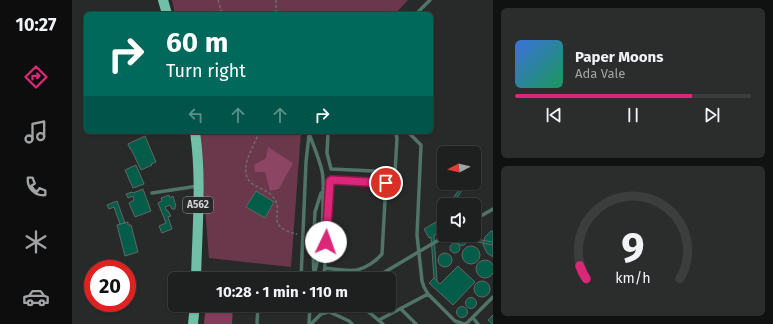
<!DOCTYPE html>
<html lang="en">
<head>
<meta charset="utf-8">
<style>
	:root { --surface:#1e201f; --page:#2b2d2c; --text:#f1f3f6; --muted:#a1a3a4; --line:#3c3e3d; --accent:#db2777 }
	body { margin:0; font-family:"Fira Sans",sans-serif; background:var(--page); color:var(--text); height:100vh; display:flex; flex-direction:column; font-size:15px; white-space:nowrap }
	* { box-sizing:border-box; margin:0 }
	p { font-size:13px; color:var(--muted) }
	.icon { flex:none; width:22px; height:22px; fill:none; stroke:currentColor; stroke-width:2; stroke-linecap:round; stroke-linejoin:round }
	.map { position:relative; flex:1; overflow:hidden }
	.panel { display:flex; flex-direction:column; gap:8px; padding:8px; background:#101211; width:280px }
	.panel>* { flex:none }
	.top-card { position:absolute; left:12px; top:12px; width:349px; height:122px; border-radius:6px; box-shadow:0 1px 3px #0004,0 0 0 1px var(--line); background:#00695c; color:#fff; overflow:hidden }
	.needle { width:26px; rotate:263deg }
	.tools { position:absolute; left:365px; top:146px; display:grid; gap:8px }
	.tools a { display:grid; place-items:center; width:44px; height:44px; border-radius:6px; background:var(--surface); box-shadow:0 1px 3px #0004,0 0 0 1px var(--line); font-size:20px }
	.speed { position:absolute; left:12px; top:260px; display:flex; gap:8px; font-size:20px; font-weight:700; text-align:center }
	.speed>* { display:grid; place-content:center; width:52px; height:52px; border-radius:50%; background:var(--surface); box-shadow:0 1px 3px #0004,0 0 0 1px var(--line); line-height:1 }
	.speed .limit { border:6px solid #d22; background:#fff; color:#111 }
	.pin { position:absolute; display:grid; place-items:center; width:34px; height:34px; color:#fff; margin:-17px; border:2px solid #fff; border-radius:50%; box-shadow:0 1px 4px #0007 }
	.me { position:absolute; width:44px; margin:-22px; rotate:3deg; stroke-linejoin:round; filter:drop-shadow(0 0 3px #0008) }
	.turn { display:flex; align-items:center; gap:14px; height:84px; padding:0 16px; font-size:18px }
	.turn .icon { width:52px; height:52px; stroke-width:2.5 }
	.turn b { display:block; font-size:28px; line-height:34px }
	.lanes { display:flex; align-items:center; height:38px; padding:0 16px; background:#0003; justify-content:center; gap:20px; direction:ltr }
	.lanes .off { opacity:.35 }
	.panel .widget { flex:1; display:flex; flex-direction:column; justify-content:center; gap:6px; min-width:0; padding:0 14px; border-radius:6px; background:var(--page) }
	.panel .dial { align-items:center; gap:0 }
	.dial svg { height:104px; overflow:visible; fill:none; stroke:var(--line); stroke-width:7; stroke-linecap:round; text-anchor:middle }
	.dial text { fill:var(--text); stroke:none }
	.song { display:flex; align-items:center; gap:12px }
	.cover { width:48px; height:48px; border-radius:6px; background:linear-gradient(135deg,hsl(220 70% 55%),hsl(150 70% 35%)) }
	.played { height:4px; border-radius:2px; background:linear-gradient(90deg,var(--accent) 75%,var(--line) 75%) }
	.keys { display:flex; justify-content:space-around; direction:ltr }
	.trip { position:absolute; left:96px; top:272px; width:228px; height:40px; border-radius:6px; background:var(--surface); box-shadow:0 1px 3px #0004,0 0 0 1px var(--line); font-weight:700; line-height:40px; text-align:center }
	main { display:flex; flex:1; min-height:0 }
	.menu { display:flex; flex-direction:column; width:72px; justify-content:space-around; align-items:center; background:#0c0d0c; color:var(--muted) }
	.menu .icon { width:28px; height:28px }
	.menu .on { color:var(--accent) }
	.menu b { font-size:18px; color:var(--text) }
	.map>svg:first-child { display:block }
	.green { fill:#6a374b }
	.forest { fill:#833d5a }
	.water { fill:#8c4562 }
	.building { fill:#045d49; stroke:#636665 }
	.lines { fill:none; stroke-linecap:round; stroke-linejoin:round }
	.path { stroke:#6b6d6c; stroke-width:1.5; stroke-dasharray:3 2; stroke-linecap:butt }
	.lane { stroke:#507468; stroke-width:3.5 }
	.primary { stroke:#70bfa6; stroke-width:10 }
	.route-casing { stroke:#8e194d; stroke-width:10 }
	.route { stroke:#db2777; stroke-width:7 }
	.labels { text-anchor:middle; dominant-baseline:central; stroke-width:4; stroke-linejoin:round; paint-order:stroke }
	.shield { fill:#282a29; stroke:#9fa0a0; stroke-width:1 }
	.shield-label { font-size:10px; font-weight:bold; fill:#d2d3d3 }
</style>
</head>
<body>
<main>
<nav class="menu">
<b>10:27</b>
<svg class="icon on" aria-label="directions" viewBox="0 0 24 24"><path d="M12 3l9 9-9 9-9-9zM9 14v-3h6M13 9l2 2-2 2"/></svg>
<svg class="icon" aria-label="music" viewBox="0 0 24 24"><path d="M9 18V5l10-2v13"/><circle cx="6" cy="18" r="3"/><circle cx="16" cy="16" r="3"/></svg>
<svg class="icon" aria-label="phone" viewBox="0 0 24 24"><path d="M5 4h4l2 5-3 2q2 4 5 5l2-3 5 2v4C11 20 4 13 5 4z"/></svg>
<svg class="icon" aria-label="climate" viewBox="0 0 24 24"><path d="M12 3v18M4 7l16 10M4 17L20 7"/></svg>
<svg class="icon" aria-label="car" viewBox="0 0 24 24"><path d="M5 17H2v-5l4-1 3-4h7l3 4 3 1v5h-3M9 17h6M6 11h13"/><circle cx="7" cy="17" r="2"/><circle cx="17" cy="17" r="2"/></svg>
</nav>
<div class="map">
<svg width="421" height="324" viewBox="0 0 421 324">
	<rect width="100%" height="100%" fill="#282a29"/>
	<path class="green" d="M100 0H336L323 14H103Z
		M127 132H229L219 267 137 258Z"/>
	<path class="forest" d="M139 305H161L160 324H132L133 313Z"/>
	<path class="water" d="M196 147 221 163 207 189 198 191 193 172H183L182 165 194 158Z"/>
	<path class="building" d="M73 136 84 162 79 164 80 165 69 170 59 149H58L56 144Z
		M64 165 72 184 61 188 53 170Z
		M392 183H395L380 205H376Z
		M71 189 79 211 63 217 57 203 62 200 61 196 56 198 54 194 60 192 61 193Z
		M184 191 202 202 193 218 174 207Z
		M97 195 98 198 101 196 104 206H103V209H100L98 205 93 207 95 211H96L99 216 96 217 100 229 90 233 87 226 94 223 86 203 90 201 89 198Z
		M45 201 53 223 48 224 42 207 37 209 35 205Z
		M372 212V218L366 226 369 231 367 232 372 233V235H382L421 242V245L363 234 362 235 365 281 362 278 359 237 357 238 352 229 364 222V223Z
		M56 222V225H59L66 252 53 256 45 225Z
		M419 231H421V257L415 253 411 245 413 237Z
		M385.5 241a4.5 4.5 0 1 1 9 0a4.5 4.5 0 1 1-9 0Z
		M378 248a5 5 0 1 1 10 0a5 5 0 1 1-10 0Z
		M390 255a9 9 0 1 1 18 0a9 9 0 1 1-18 0Z
		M366 260a7 7 0 1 1 14 0a7 7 0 1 1-14 0Z
		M404 269a9 9 0 1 1 18 0a9 9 0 1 1-18 0Z
		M386 266 403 282 381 305 357 283 362 278 368 284Z
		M402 289a8 8 0 1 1 16 0a8 8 0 1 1-16 0Z
		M393.5 303a5.5 5.5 0 1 1 11 0a5.5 5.5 0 1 1-11 0Z
		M384.5 312a5.5 5.5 0 1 1 11 0a5.5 5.5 0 1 1-11 0Z
		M421 315V324H420L416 320Z"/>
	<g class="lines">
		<path class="path" d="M146 0 150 14
			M204 0V14
			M187 132C183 145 172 159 174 173 175 187 195 188 202 198 213 213 191 226 225 234"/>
		<path class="lane" d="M344 14 358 0
			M256 132 255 153 259 169 323 172 325 138 324 134 323 132
			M336 132 349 145 345 235 350 281 352 287 356 294 383 321 392 324 395 323 421 297
			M237 133C241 145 247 158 250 171 252 180 251 190 251 199 251 226 250 254 240 279
			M319 183 320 172
			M80 193 126 186
			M402 220 421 209
			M253 268C260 269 279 271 285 270 294 268 304 261 310 254L314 183
			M242 273 241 254 243 212 249 193
			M229 279 234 162 237 135
			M252 279 258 181 260 180 328 183
			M301 279 375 235
			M244 305 245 306 277 321 280 324
			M287 305 298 313 311 324
			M329 309 344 324
			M401 318 406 324
			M307 320 356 294
			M185 324 186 305
			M237 324 238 305
			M239 324 249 314 256 312"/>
		<path class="primary" d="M91 0 95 14
			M123 132C130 180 125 230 124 279
			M121 324 123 305"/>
	</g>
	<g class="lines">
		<g class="route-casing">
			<path id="route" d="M254 242 258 181 260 180 314 183"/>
		</g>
		<use href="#route" class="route"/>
	</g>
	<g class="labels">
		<rect class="shield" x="111" y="197" width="30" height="16" rx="3"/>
		<g class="shield-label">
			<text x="126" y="205">A562</text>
		</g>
	</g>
</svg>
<div class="tools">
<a><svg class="needle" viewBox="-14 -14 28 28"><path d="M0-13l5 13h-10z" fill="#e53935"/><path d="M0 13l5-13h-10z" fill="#a1a3a4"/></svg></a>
<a><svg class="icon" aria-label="sound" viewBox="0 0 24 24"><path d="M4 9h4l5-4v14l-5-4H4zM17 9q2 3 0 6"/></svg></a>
</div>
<div class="speed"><div class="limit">20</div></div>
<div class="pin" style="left:314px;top:183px;background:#d93025"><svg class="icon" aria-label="arrive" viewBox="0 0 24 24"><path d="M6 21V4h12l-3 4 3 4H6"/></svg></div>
<svg class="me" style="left:254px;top:242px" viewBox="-20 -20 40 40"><circle r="19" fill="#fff"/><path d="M0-13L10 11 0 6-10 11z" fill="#db2777"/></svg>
<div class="trip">10:28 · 1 min · 110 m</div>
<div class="top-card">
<div class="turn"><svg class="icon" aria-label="right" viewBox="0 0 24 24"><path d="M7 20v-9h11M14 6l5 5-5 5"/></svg><div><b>60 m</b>Turn right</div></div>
<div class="lanes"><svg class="icon off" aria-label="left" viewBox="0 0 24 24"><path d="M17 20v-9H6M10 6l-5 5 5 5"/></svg><svg class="icon off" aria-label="ahead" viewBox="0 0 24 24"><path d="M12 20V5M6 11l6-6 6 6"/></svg><svg class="icon off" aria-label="ahead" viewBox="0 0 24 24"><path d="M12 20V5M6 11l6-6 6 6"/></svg><svg class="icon" aria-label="right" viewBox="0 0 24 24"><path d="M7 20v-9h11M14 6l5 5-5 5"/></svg></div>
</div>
</div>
<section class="panel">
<div class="widget">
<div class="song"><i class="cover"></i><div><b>Paper Moons</b><p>Ada Vale</p></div></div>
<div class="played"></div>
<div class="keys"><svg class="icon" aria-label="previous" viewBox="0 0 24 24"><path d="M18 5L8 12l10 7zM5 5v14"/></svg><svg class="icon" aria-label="pause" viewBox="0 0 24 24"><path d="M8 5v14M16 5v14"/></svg><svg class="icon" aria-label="next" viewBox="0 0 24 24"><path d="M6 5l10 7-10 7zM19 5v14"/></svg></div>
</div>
<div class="widget dial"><svg viewBox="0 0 100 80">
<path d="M14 69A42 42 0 1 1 86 69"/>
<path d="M14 69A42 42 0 0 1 9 59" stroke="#db2777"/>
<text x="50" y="56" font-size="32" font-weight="700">9</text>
<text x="50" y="72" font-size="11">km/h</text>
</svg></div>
</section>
</main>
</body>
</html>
